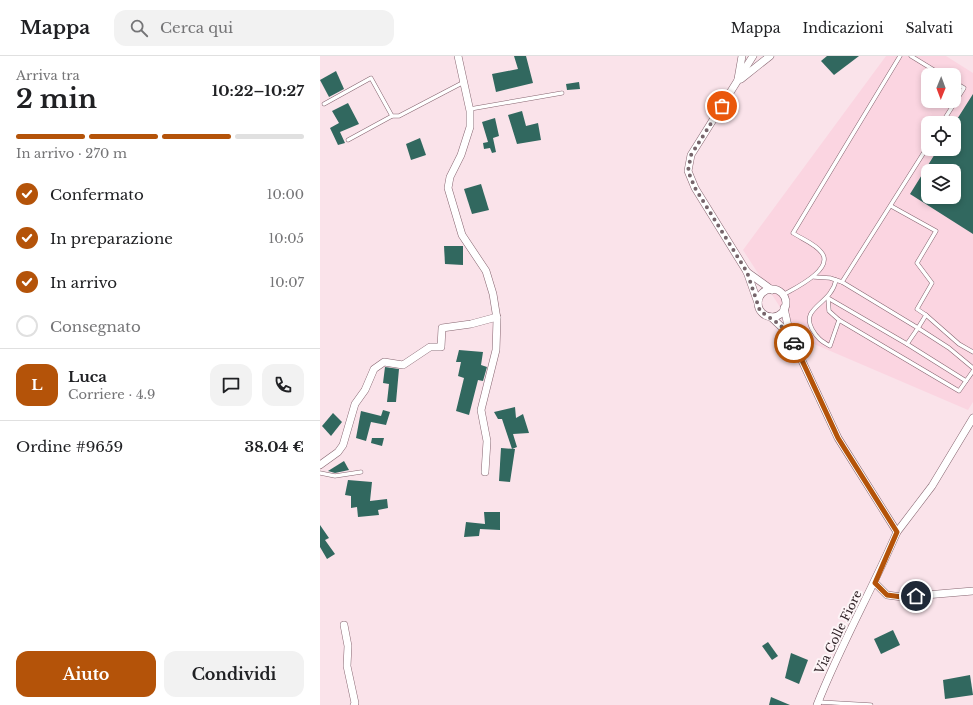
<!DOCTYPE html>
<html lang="it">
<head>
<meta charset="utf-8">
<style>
	:root { --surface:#fff; --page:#f2f2f2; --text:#202124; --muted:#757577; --line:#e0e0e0; --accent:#b45309 }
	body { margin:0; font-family:"Libre Baskerville",serif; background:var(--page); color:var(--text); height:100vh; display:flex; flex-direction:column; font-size:15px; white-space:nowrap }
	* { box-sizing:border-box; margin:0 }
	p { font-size:13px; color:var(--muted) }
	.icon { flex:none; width:22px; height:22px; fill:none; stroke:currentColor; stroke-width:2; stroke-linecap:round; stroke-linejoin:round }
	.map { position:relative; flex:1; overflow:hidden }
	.details { display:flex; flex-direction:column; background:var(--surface); width:320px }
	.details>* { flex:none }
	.needle { width:26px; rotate:181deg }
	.tools { position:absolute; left:601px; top:12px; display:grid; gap:8px }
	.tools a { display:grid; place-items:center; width:40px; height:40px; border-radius:8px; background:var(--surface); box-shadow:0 2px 6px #0003; font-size:20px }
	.pin { position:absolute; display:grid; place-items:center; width:34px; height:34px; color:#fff; margin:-17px; border:2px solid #fff; border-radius:50%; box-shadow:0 1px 4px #0007 }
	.courier { position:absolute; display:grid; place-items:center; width:40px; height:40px; margin:-20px; border:3px solid #b45309; border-radius:50%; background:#fff; color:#222; box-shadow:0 1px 5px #0007 }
	.headline em { font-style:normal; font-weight:700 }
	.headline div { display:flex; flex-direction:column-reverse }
	.headline { display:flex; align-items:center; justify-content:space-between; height:68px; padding:0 16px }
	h1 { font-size:26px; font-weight:700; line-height:30px }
	.bar { display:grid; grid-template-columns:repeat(4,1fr); gap:6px 4px; align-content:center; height:48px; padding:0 16px }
	.bar i { height:5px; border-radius:3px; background:var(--line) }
	.bar .selected { background:var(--accent) }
	.bar p { grid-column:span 4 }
	.line { display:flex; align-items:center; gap:10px; padding:0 16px; border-top:1px solid var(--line) }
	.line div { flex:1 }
	.round { display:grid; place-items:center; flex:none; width:42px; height:42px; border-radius:12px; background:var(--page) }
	ol { padding:0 16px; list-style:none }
	li { display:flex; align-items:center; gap:12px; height:44px }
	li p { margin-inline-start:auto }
	li .icon { padding:4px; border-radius:50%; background:var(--accent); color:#fff; stroke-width:4 }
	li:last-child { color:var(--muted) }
	li i { width:22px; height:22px; border:2px solid var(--line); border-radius:50% }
	.primary-button { display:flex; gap:8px; margin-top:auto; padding:8px 16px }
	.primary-button a { flex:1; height:46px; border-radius:12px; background:var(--accent); color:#fff; font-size:16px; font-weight:700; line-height:46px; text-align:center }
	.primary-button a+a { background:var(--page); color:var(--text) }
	header { display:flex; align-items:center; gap:24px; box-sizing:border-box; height:56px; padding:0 20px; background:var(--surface); border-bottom:1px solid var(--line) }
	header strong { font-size:19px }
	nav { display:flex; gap:22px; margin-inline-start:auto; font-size:14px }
	.search { width:280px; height:36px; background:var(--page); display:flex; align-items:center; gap:10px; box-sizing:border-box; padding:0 14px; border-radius:12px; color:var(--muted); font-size:15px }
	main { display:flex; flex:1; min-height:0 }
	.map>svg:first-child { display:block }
	.built { fill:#fbd5e1; fill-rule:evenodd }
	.building { fill:#31685f; fill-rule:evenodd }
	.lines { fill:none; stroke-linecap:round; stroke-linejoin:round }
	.service-casing { stroke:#866570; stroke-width:4.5 }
	.minor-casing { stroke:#866570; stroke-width:8 }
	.service { stroke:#fff; stroke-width:3.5 }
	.minor { stroke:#fff; stroke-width:7 }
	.done { stroke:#75646a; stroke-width:4; stroke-dasharray:0 7.2 }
	.route { stroke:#b45309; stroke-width:5 }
	.labels { text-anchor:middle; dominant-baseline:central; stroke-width:4; stroke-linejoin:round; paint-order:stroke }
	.street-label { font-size:12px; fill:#2e2025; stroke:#fdf5f7 }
</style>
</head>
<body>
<header>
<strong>Mappa</strong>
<div class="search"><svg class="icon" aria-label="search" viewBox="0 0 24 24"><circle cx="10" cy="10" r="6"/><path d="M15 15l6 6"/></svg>Cerca qui</div>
<nav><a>Mappa</a><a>Indicazioni</a><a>Salvati</a></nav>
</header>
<main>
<section class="details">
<div class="headline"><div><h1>2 min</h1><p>Arriva tra</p></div><em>10:22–10:27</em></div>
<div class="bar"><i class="selected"></i><i class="selected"></i><i class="selected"></i><i></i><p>In arrivo · 270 m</p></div>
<ol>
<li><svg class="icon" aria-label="check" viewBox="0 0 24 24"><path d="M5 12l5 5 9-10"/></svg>Confermato<p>10:00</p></li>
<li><svg class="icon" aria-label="check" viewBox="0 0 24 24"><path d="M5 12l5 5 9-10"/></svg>In preparazione<p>10:05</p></li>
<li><svg class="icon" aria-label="check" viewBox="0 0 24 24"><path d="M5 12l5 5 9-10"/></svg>In arrivo<p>10:07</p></li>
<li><i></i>Consegnato</li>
</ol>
<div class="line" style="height:72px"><b class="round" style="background:var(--accent);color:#fff">L</b><div><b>Luca</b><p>Corriere · 4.9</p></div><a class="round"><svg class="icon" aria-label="chat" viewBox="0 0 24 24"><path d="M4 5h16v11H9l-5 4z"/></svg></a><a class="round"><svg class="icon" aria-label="phone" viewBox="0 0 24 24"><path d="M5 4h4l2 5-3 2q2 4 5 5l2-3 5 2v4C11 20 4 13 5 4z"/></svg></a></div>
<div class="line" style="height:52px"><div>Ordine #9659</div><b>38.04 €</b></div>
<div class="primary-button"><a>Aiuto</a><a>Condividi</a></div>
</section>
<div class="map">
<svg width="653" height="649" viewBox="0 0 653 649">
	<rect width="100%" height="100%" fill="#fae3ea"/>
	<!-- built -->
	<path class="built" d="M566 0H626L653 17V346L648 354 480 282 423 194ZM608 19H634V45H608ZM608 67H634V93H608ZM608 115H634V141H608Z"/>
	<!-- building -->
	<g class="building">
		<path d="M194 0H206L213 27 176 36 172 18 198 13Z"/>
		<path d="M507 0H539L514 19 501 5Z"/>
		<path d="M16 15 24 33 9 41 0 24Z"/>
		<path d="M259 26 260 33 247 34 246 28Z"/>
		<path d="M653 38V178L590 138 618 93H634V68ZM608 115H634V141H608Z"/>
		<path d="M28 47 39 68 20 76 25 87 18 89 10 72 19 67 12 55Z"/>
		<path d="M202 55 206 70 218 67 221 84 197 88 188 59Z"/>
		<path d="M175 62 179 80 173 82 176 96 172 97 170 92 164 93 163 87 168 86 162 66Z"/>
		<path d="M100 82 106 99 91 104 86 88Z"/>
		<path d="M161 128 169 154 152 158 144 133Z"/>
		<path d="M124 190H143V209L125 208Z"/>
		<path d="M139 294 163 296 161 309 167 311 163 325 158 324 149 359 136 355 144 322 138 320 141 306H136Z"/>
		<path d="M65 311 79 313 76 346H67L69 328 63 327Z"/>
		<path d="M195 351 196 362 203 358 209 377 193 378 197 391 192 393 182 363H178L174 356Z"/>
		<path d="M63 354 70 356 66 369 51 366 46 385 36 382 41 355 61 360Z"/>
		<path d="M13 357 22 366 11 380 2 370Z"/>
		<path d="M52 382H64L62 390 51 387Z"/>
		<path d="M181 392 195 393 190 426 179 425Z"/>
		<path d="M24 405 29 414 15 417 8 415Z"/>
		<path d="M28 424 52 426 50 445 67 443 68 452 58 454 59 459 38 461 37 451 31 452V440L25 439Z"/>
		<path d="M164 456H180V474L160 473 159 480 144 481 146 466 165 468Z"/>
		<path d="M0 469 9 482 5 484 15 498 7 503 0 491Z"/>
		<path d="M573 574 580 589 561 598 554 583Z"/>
		<path d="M448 586 458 600 452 604 442 590Z"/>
		<path d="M471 597 488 604 479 628 465 622Z"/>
		<path d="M650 619 653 639 625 643 623 624Z"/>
		<path d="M451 641 470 649H449Z"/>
	</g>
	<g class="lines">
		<!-- service casing -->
		<g class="service-casing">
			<g id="service">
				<path d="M591 0 622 19"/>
				<path d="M4 48 51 22 72 60H79L144 26"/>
				<path d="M150 53 242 37"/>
				<path d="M622 67 644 32 634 26"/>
				<path d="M28 84 72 60"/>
				<path d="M494 221 510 222 522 226 598 272 606 259 597 253 612 227 597 207 616 175 571 150"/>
				<path d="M516 224C511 249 480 251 492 273 497 282 501 285 510 290L519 264"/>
				<path d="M522 226 608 90"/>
				<path d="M463 239C473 233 514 214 502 197 496 188 482 183 473 177L580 0"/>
				<path d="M508 242 509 255 519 264 639 335 646 325"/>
				<path d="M508 242 587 288"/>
				<path d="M606 259 639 288 653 296"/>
				<path d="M653 312 629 292 598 272 587 288 646 325 653 315"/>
				<path d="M0 417 15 420 41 416"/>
				<path d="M499 646 551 649"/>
			</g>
		</g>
		<!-- minor casing -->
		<g class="minor-casing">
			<g id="minor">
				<path d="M138 0 150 55V71L141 99 130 121 128 132 142 179 166 215 173 238 177 263 176 294 161 354 167 385 165 416"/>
				<path d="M433 0 371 99 368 115 375 132 427 216 438 247"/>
				<path d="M418 23 422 0"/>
				<path d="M421 23 450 0"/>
				<path d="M427 216 452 234"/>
				<circle cx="452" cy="247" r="14"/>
				<path d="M464 252 470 279 518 382 577 476C552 534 520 590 497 649"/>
				<path d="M451 261 470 279"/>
				<path d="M0 409 18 396 23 389 35 348 45 334 54 313 64 306 83 309 110 291H121L122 272 151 268 177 261"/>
				<path d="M577 476 612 430 653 362"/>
				<path d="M555 527 567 539 582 541 653 535"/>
				<path d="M24 569 28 590 27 610 35 647 34 649"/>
			</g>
		</g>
		<!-- service -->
		<use href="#service" class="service"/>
		<!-- minor -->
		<use href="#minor" class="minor"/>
	</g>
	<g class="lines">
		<!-- done -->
		<path class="done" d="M402 50 371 99 368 115 375 132 427 216 440 255 459 268 470 279 474 287"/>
		<!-- route -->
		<path class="route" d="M474 287 518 382 577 476 555 527 567 539 582 541 596 540"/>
	</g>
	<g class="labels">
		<!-- street labels -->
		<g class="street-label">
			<text transform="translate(518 576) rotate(-64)">Via Colle Fiore</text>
		</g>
	</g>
</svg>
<div class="tools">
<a><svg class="needle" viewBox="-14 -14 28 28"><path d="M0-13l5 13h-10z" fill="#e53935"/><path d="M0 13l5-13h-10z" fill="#757577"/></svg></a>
<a><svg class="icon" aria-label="locate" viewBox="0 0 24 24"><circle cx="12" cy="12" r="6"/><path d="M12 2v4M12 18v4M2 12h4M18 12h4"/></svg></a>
<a><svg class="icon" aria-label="layers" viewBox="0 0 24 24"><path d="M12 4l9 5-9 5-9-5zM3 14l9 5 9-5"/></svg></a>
</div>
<div class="pin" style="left:402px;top:50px;background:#ea580c"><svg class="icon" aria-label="bag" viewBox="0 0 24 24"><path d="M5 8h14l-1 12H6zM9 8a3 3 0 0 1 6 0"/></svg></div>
<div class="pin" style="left:596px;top:540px;background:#1f2937"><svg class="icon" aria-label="home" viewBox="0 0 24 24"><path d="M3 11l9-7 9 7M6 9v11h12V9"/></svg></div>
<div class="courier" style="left:474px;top:287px"><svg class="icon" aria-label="car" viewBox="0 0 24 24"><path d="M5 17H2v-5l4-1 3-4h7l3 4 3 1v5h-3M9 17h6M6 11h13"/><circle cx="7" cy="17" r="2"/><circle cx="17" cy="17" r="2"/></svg></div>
</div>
</main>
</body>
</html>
